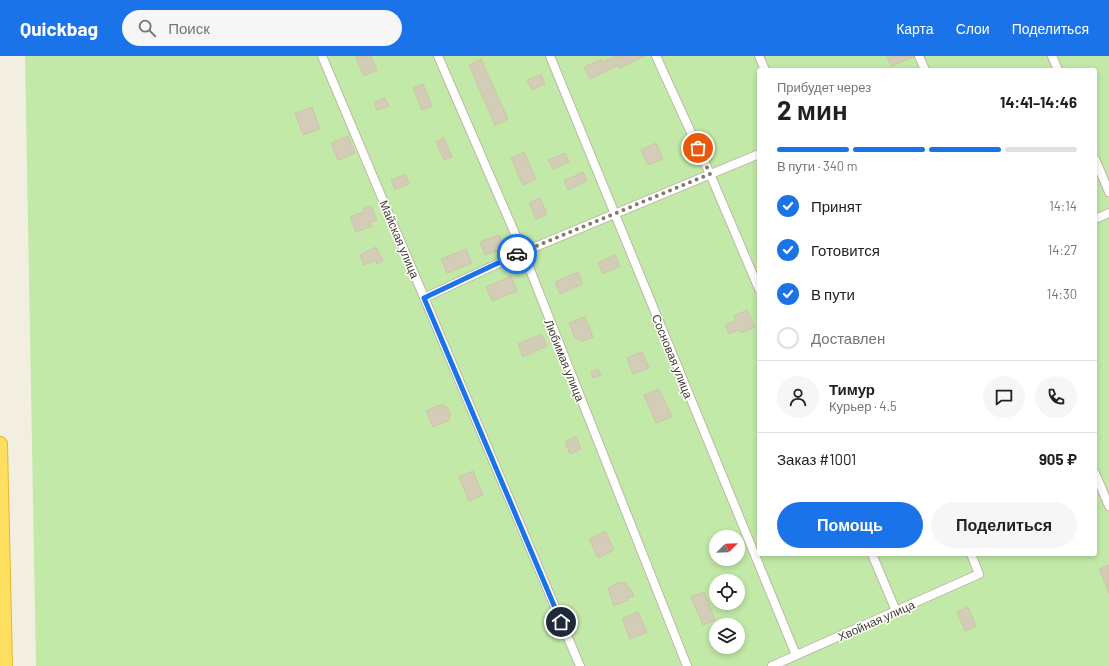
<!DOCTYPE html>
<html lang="ru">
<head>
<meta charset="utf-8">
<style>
	:root { --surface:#fff; --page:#f6f6f6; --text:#202124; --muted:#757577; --line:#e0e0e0; --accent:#1a73e8 }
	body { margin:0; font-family:Barlow,sans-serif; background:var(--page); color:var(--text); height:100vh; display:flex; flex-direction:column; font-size:15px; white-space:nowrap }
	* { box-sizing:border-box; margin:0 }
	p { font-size:13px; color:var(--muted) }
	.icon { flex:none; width:22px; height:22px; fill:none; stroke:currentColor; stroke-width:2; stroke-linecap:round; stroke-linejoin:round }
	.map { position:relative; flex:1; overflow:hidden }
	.drawer { position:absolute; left:757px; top:12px; width:340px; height:488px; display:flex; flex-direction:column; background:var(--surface); border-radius:4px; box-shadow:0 2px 6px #0003 }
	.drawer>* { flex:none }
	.needle { width:26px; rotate:67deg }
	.controls { position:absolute; left:709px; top:474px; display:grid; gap:8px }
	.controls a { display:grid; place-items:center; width:36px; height:36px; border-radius:50%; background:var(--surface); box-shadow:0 2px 6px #0003; font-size:20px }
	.pin { position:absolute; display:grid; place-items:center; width:34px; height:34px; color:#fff; margin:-17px; border:2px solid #fff; border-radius:50%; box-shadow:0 1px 4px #0007 }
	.courier { position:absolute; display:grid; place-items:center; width:40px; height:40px; margin:-20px; border:3px solid #1a73e8; border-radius:50%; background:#fff; color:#222; box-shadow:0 1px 5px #0007 }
	.headline em { font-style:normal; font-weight:700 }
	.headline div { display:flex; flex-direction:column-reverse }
	.headline { display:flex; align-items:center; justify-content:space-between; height:68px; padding:0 20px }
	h1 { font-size:26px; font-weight:700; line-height:30px }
	.bar { display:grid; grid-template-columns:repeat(4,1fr); gap:6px 4px; align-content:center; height:48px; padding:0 20px }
	.bar i { height:5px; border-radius:3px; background:var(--line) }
	.bar .on { background:var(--accent) }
	.bar p { grid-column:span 4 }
	.line { display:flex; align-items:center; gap:10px; padding:0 20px; border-top:1px solid var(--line) }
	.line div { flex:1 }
	.round { display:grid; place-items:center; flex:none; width:42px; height:42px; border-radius:21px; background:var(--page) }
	ol { padding:0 20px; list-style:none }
	li { display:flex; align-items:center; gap:12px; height:44px }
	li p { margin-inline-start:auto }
	li .icon { padding:4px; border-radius:50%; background:var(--accent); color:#fff; stroke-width:4 }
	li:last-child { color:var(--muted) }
	li i { width:22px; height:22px; border:2px solid var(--line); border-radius:50% }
	.button { display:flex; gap:8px; margin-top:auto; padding:8px 20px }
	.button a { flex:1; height:46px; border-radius:24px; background:var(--accent); color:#fff; font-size:16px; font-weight:700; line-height:46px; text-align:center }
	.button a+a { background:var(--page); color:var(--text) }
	header { display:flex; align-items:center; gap:24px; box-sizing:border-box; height:56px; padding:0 20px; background:var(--accent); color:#fff }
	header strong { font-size:19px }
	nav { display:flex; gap:22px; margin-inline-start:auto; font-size:14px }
	.search { width:280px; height:36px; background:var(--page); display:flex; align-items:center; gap:10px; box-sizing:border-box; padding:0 14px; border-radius:22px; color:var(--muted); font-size:15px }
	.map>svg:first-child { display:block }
	.green { fill:#c2e9a7; fill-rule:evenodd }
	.building { fill:#d3ccb6; stroke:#cec5a9 }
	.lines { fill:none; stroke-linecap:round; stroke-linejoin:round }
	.minor-casing { stroke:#bdb8a4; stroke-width:10 }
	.motorway-casing { stroke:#e3b829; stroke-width:16 }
	.minor { stroke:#fff; stroke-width:8 }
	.motorway { stroke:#ffdf5f; stroke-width:14 }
	.done { stroke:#807c6f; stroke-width:4; stroke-dasharray:0 7.2 }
	.route { stroke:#1a73e8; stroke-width:5 }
	.labels { text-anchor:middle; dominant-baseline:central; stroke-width:3; stroke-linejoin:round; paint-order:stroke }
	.street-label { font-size:12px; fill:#433e32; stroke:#fff }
</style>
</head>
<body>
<header>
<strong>Quickbag</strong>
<div class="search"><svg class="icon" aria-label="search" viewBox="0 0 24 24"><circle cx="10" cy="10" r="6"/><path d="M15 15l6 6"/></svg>Поиск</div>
<nav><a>Карта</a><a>Слои</a><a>Поделиться</a></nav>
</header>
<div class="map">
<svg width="1109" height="610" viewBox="0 0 1109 610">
	<rect width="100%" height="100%" fill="#f2efe1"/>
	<!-- green -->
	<path class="green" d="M25 0H1109V610H36ZM759 14H1095V498H759ZM716 481H738V503H716ZM716 525H738V547H716ZM716 569H738V591H716Z"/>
	<!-- building -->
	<g class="building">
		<path d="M355 0H371L377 14 364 20Z"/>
		<path d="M615 0H645L620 12 619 9 590 23 584 11 602 3 603 6Z"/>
		<path d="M887 0H914V1L891 10Z"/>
		<path d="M481 3 508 63 495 69 469 9Z"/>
		<path d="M541 18 545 28 532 34 527 24Z"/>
		<path d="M423 28 432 50 422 54 413 32Z"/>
		<path d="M385 42 389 50 377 54 374 46Z"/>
		<path d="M312 51 320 73 303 79 295 57Z"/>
		<path d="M348 80 355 97 338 104 331 87Z"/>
		<path d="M444 82 452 101 444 104 436 86Z"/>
		<path d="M656 87 663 103 648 109 641 94Z"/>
		<path d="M524 96 536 123 523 129 511 102Z"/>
		<path d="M565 97 569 106 553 113 548 104Z"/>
		<path d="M583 116 587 125 568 134 564 125Z"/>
		<path d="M405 118 409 128 395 134 391 124Z"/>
		<path d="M540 142 547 158 536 163 529 147Z"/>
		<path d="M371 150 377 164 370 166 372 170 356 176 350 161 364 156 363 153Z"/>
		<path d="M499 179 504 193 485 199 480 186Z"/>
		<path d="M376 191 383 205 377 208 375 204 364 209 360 199Z"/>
		<path d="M466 193 472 207 447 217 441 203Z"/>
		<path d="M615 199 620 210 603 218 598 207Z"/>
		<path d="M578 216 583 228 560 238 555 226Z"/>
		<path d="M511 220 517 235 492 245 486 231Z"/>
		<path d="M747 254 755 271 741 277 739 274 729 278 725 269 735 264 734 260Z"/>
		<path d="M585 261 593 281 582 285 575 282 569 267Z"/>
		<path d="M542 278 547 290 523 301 518 288Z"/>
		<path d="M642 296 649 312 633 318 627 302Z"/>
		<path d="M598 313 601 319 593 322 591 316Z"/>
		<path d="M659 333 672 361 656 367 644 339Z"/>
		<path d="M443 348 445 352 447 351 451 360 449 361 450 364 433 371 426 355Z"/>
		<path d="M576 380 581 393 570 398 565 386Z"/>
		<path d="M473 415 483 439 469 445 459 421Z"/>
		<path d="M605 475 614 494 598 502 589 483Z"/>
		<path d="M1109 509V537L1099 513Z"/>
		<path d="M619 526 621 528 626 526 629 534 631 533 634 540 627 542 628 544 614 550 608 532Z"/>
		<path d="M704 536 715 564 703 569 691 541Z"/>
		<path d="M968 551 976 570 965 575 957 556Z"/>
		<path d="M638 556 647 576 630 583 622 563Z"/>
	</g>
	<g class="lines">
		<!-- minor casing -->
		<g class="minor-casing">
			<g id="minor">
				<path d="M322 0 580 610"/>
				<path d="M438 0 523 196 687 610"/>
				<path d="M550 0 796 599"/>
				<path d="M656 0 710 118 759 233"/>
				<path d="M759 0 765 14"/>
				<path d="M919 0 925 14"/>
				<path d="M1052 0 1058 14"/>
				<path d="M1095 103 1109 136"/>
				<path d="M1095 163 1109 157"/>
				<path d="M424 242 523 196 759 98"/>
				<path d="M1095 417 1109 450"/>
				<path d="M872 498 896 555"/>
				<path d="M772 610 979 518 971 498"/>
			</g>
		</g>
		<!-- motorway casing -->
		<g class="motorway-casing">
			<path id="motorway" d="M0 388 5 610"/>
		</g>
		<!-- minor -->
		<use href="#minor" class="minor"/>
		<!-- motorway -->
		<use href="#motorway" class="motorway"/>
	</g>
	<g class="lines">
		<!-- done -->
		<path class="done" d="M517 198 710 118 698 92"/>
		<!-- route -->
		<path class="route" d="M517 198 424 242 561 566"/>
	</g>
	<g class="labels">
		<!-- street labels -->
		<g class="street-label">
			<text transform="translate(400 183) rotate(67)">Майская улица</text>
			<text transform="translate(673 300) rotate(68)">Сосновая улица</text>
			<text transform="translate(565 304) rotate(68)">Любимая улица</text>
			<text transform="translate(876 564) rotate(-24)">Хвойная улица</text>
		</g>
	</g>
</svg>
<div class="controls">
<a><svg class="needle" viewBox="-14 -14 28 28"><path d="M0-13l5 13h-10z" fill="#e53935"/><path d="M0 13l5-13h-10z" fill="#757577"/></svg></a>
<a><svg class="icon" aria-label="locate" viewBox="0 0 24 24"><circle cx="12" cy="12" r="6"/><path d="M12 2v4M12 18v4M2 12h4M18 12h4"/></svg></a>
<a><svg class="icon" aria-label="layers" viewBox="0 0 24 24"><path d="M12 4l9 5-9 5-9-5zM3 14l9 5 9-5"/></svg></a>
</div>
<div class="pin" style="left:698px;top:92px;background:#ea580c"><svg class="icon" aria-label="bag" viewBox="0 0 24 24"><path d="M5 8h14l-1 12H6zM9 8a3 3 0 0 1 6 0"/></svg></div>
<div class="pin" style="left:561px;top:566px;background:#1f2937"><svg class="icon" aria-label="home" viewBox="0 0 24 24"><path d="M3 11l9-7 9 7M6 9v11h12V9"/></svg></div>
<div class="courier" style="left:517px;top:198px"><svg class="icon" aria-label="car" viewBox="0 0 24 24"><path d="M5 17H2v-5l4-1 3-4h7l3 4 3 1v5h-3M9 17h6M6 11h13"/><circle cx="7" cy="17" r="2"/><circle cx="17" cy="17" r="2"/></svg></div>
<section class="drawer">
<div class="headline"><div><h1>2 мин</h1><p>Прибудет через</p></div><em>14:41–14:46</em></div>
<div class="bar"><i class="on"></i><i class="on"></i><i class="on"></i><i></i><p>В пути · 340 m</p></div>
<ol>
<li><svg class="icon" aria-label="check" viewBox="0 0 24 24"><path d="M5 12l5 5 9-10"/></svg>Принят<p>14:14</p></li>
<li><svg class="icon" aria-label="check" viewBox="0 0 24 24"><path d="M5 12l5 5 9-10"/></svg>Готовится<p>14:27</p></li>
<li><svg class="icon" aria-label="check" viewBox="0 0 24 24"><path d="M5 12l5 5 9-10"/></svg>В пути<p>14:30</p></li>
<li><i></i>Доставлен</li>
</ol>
<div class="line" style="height:72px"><a class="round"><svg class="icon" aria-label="person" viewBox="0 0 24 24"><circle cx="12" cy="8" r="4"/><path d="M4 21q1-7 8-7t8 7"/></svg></a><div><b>Тимур</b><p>Курьер · 4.5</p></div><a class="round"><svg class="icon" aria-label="chat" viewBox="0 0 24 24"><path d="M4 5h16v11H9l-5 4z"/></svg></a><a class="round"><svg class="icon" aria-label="phone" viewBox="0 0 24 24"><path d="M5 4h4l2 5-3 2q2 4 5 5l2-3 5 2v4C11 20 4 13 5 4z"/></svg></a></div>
<div class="line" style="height:52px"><div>Заказ #1001</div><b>905 ₽</b></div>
<div class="button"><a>Помощь</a><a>Поделиться</a></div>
</section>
</div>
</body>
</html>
